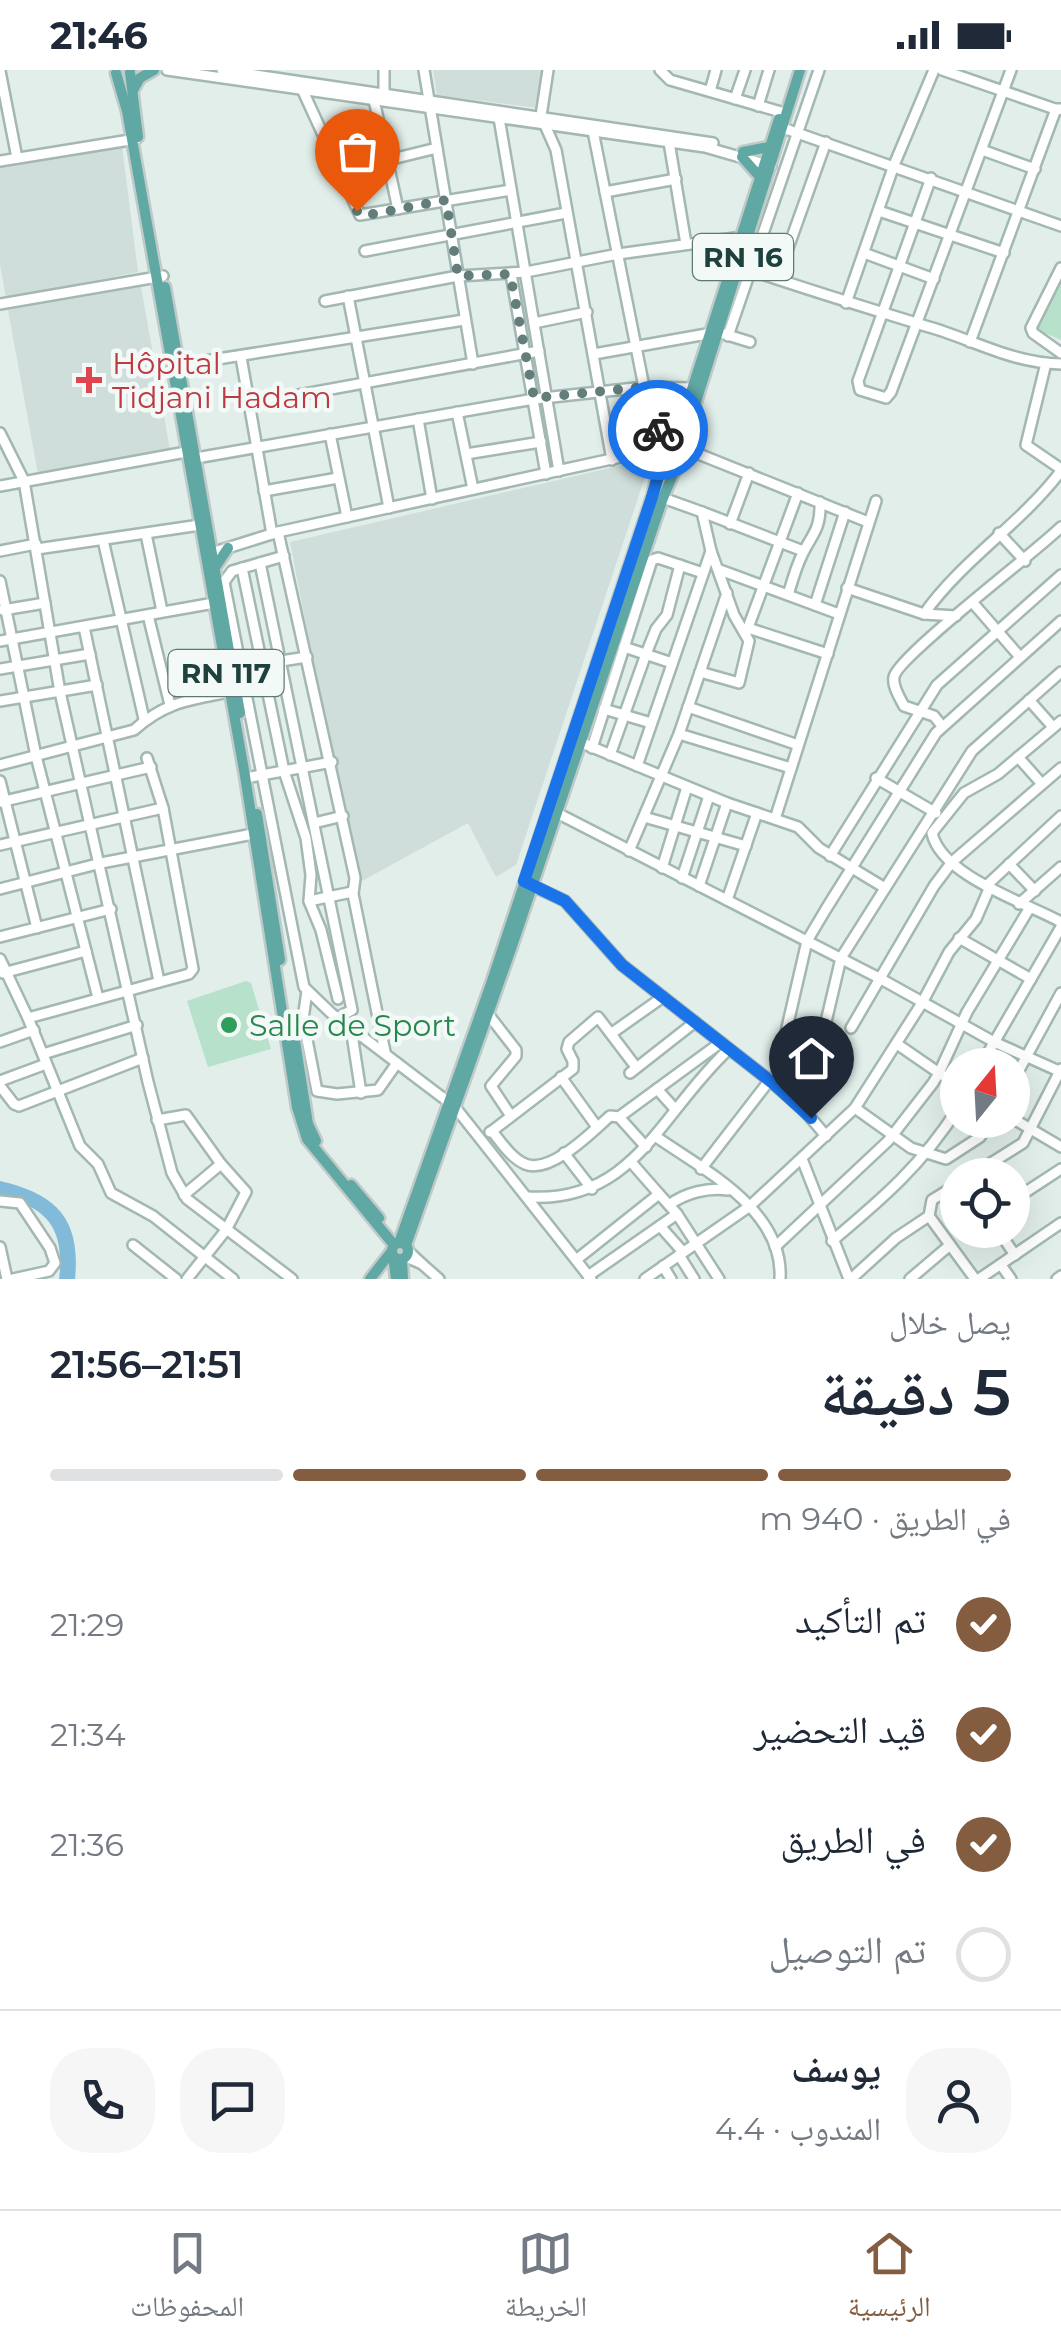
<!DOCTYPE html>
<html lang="ar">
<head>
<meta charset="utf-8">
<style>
	:root { --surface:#fff; --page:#f6f6f7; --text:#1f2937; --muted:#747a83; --line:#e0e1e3; --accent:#845d41 }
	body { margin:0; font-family:Montserrat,"Noto Naskh Arabic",sans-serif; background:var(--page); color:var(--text); direction:rtl; height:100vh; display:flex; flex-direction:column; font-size:38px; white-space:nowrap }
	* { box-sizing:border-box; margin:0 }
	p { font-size:32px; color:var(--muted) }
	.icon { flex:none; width:55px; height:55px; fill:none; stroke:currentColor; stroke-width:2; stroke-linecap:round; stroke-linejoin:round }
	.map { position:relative; height:1209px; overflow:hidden; direction:ltr }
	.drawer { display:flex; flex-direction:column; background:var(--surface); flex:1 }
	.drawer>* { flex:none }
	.needle { width:65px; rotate:18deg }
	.controls { position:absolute; left:940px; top:978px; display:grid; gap:20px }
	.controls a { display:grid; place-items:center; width:90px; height:90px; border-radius:50%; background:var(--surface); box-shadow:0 10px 40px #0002; font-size:50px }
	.pin { position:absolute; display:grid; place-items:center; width:85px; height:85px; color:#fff; margin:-102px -42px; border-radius:50% 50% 50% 0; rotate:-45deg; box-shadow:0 0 10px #0007 }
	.pin .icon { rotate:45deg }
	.courier { position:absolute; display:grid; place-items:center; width:100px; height:100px; margin:-50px; border:8px solid #1a73e8; border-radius:50%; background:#fff; color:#222; box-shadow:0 2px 12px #0007 }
	.overview em { font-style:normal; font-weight:600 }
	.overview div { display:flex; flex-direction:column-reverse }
	.overview { display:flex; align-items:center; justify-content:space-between; height:170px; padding:0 50px }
	h1 { font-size:65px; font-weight:600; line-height:75px }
	.bar { display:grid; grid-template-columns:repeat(4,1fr); gap:15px 10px; align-content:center; height:120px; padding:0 50px }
	.bar i { height:12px; border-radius:8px; background:var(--line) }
	.bar .selected { background:var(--accent) }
	.bar p { grid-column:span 4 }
	.line { display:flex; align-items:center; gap:25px; padding:0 50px; border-top:2px solid var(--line) }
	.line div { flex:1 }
	.round { display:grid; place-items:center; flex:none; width:105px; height:105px; border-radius:40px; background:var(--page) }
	ol { padding:0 50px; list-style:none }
	li { display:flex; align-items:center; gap:30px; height:110px }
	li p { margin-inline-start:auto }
	li .icon { padding:10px; border-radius:50%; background:var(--accent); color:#fff; stroke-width:4 }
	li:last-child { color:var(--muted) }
	li i { width:55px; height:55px; border:5px solid var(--line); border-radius:50% }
	.status { display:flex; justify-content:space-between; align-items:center; height:70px; padding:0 50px; background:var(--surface); direction:ltr }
	.status svg { height:28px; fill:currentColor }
	.tab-bar { display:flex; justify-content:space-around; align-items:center; height:140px; border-top:2px solid var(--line); background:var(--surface); font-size:28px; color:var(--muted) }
	.tab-bar a { display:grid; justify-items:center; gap:5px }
	.tab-bar .selected { color:var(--accent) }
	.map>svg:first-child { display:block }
	.built { fill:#cfdeda }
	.green { fill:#b7e1cb }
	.water { fill:#82bad9 }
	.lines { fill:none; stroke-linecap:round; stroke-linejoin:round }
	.minor-casing { stroke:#a3b7b3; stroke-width:14 }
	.major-casing { stroke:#c0cac9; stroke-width:15 }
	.minor { stroke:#fff; stroke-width:9 }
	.major { stroke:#60a8a4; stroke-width:10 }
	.done { stroke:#637e7a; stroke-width:10; stroke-dasharray:0 18 }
	.route { stroke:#1a73e8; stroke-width:12 }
	.health-dot { fill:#e0444e; stroke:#f2f9f7; stroke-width:4 }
	.leisure-dot { fill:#2e9e5b; stroke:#f2f9f7; stroke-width:4 }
	.labels { text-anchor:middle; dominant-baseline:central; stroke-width:9; stroke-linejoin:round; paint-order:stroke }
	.shield { fill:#f2f9f7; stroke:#5e7876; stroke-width:2.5 }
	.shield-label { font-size:28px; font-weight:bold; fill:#1f413e }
	.health-label { font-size:30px; fill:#be3a42; stroke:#f2f9f7; text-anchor:start }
	.leisure-label { font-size:30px; fill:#27864d; stroke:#f2f9f7; text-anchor:start }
</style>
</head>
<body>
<div class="status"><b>21:46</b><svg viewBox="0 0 49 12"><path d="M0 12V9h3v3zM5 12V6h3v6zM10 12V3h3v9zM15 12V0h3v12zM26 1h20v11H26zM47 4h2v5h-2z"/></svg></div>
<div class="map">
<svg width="1061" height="1209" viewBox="0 0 1061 1209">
	<rect width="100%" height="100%" fill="#e1eeea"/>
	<!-- built -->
	<g class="built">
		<path d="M433 0H544L537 38 437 25Z"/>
		<path d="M122 76 138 202 6 228 0 194V97Z"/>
		<path d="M141 217 170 380 38 404 8 240Z"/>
		<path d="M640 391 647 401 516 795 496 807 468 753 360 812 332 692 290 472Z"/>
	</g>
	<!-- green -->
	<g class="green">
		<path d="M1061 209V270L1034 258Z"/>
		<path d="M246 911 251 913 271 979 208 997 187 931Z"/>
	</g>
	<!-- water -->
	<path class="water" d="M0 1111C56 1124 81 1148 75 1209H59C65 1162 49 1135 0 1128Z"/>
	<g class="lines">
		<!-- minor casing -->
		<g class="minor-casing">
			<g id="minor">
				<path d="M167 0 705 77 771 96"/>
				<path d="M222 0 713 73"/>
				<path d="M424 0 473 294"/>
				<path d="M548 0 541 46 556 80 612 390"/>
				<path d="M660 0 670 10 781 42"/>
				<path d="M942 0 1058 40"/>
				<path d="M0 1 17 88"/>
				<path d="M302 19 360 145 511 120"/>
				<path d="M710 21 716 0"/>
				<path d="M384 24V0"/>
				<path d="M735 29 745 0"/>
				<path d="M374 30 398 139"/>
				<path d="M758 36 769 0"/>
				<path d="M499 48 559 401"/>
				<path d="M783 58 1061 156"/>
				<path d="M593 61 644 317 664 369"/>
				<path d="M669 72 686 174"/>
				<path d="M982 80 1035 99"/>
				<path d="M0 91 136 69"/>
				<path d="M339 102 437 78"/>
				<path d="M931 108 858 311 860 320 886 328 891 322 1011 0"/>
				<path d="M605 122 676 109"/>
				<path d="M879 141 1004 183"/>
				<path d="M753 175 779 184 787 181 826 72"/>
				<path d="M365 181 566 143"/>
				<path d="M864 183 934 209"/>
				<path d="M1061 198 1031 258 1033 263 1061 283"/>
				<path d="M750 200C814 222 878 241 942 261 983 275 1017 293 1061 294"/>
				<path d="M511 204 546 404"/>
				<path d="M348 226 389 438"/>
				<path d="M325 231 458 206 526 202 618 184 742 167"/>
				<path d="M846 233 894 95 934 0"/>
				<path d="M0 234 163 206"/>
				<path d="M534 253 587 242"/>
				<path d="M728 266 819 0"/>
				<path d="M970 272 1056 39H1061"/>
				<path d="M594 284 718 262 750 272"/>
				<path d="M241 287 272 464"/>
				<path d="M1046 293 1026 375 1061 399"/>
				<path d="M180 295 464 250"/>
				<path d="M249 334 539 281"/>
				<path d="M457 342 473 419"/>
				<path d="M418 349 432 429"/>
				<path d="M0 363 24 411 60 622 148 1012 172 1103 187 1129 292 1209"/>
				<path d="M330 364 347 447"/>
				<path d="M466 384 541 372"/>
				<path d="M701 385 868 452"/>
				<path d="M196 388 534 329 644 317 692 318"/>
				<path d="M0 416 186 382"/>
				<path d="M264 421 338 408"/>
				<path d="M663 428 702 442 711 481 734 545 749 571 739 613 700 602"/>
				<path d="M702 442 803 481"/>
				<path d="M730 454 749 403"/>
				<path d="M278 462 355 808 353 824 385 982"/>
				<path d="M999 463 1025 491"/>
				<path d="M146 464 162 541"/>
				<path d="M103 470 144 649"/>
				<path d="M37 479 200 455"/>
				<path d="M0 481 36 474"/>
				<path d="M208 484 278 462 662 378"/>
				<path d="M260 493 352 940 337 948"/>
				<path d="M242 498 284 701 306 768 311 805 309 831 321 860 338 929"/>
				<path d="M720 500 839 544"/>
				<path d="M0 511 36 686 98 928"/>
				<path d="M217 512H224L304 917 331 943 455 1037 591 1209"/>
				<path d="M224 512 232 501 284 486"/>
				<path d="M847 518 924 544C963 489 1021 454 1061 401"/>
				<path d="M788 525C792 512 796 497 802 485 812 464 821 460 820 432"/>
				<path d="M973 533 1020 587"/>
				<path d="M815 535 845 442"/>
				<path d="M3 540 45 533"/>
				<path d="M924 544 956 546"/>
				<path d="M148 545 170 635"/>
				<path d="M84 557 159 911"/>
				<path d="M748 558 828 584"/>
				<path d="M746 563 798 423"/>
				<path d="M0 571 214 533"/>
				<path d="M624 577 672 593"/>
				<path d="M281 591 307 587"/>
				<path d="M0 599 90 584"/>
				<path d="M1029 630 1053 657"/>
				<path d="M0 631 97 615"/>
				<path d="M688 637 798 675"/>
				<path d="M604 639 651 653"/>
				<path d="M1061 651 998 704 964 723 932 763C941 806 1027 833 1061 852"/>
				<path d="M942 656 934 646 904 636C900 628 892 616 894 607 897 587 1036 482 1061 457"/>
				<path d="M679 664 791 698"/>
				<path d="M575 670 727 733 798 757 819 778 885 818"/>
				<path d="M592 678 652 490 658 488 703 503"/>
				<path d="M610 685 646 584 656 559 667 545 680 495"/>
				<path d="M1018 687 1042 714"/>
				<path d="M0 695 134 660C165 632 189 630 229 622"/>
				<path d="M637 696 711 481"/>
				<path d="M251 707 332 692"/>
				<path d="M876 708 936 743"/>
				<path d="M0 711 37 858"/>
				<path d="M0 732 151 697"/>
				<path d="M557 743 881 909 994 972 1061 1002"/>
				<path d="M644 747 746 776"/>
				<path d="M775 749 876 431"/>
				<path d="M314 753 343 746"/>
				<path d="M0 775 163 738"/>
				<path d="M629 781 679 664 727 523"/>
				<path d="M830 786 937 615 1061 505"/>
				<path d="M1009 794 1035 821"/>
				<path d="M662 798 687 717"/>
				<path d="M682 808 709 726"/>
				<path d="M529 814 565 831 622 895 774 1014 805 1041 826 1066"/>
				<path d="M699 816 727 733"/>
				<path d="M986 816 1061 746"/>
				<path d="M0 819 101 793 253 764"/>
				<path d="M727 830 757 743"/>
				<path d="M309 831 352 822"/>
				<path d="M1019 834 1061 797"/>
				<path d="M0 867 111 839"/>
				<path d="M959 868 1031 909"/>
				<path d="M0 889 28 948 80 1076 98 1094 111 1123 153 1146 233 1209"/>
				<path d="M3 903 86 881"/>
				<path d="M307 921 303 949 317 1021 337 1024 378 1020 397 993"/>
				<path d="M488 944 516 980V986L491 1016 511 1046"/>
				<path d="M28 948 189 904 193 899 163 738 147 688"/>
				<path d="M351 958 361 1023"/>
				<path d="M851 958 934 816 952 792 1061 698"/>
				<path d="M612 963 663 927"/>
				<path d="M0 972 34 960"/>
				<path d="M43 984 137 955"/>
				<path d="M981 995 1061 857"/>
				<path d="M630 1003 695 952"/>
				<path d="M561 1007 597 1057"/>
				<path d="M0 1011 46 994"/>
				<path d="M1012 1013 1061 923"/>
				<path d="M774 1014 807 871 826 839 936 663 1061 551"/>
				<path d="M958 1015 939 1003 967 942 1029 839"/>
				<path d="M0 1016 14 1034 19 1036 143 988"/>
				<path d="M657 1019 675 1039"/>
				<path d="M855 1038 911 1078 946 1089 980 1067 992 1050"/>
				<path d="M805 1041 841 888 972 681 1061 602"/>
				<path d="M1012 1048 1061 1077"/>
				<path d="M157 1050 186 1045 221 1094 246 1122 226 1160 187 1209"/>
				<path d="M492 1061 573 999V991L567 979 569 972 598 947 636 997"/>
				<path d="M490 1062 492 1061C501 1072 511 1088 525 1094 550 1105 592 1062 610 1046L619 1047"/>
				<path d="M655 1066C705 1101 784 1140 780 1209"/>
				<path d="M646 1077 619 1047 720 973"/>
				<path d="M564 1083 592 1119"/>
				<path d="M802 1089 849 1209"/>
				<path d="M631 1092 659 1124"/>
				<path d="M701 1099 769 1011"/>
				<path d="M972 1105 1023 1073 1061 999"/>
				<path d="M184 1125 221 1094"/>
				<path d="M527 1127C634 1134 661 1042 728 980"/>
				<path d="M0 1131 20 1133 50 1178 55 1193 49 1201 13 1209"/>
				<path d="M1012 1131 1061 1099"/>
				<path d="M677 1144 719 1209"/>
				<path d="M929 1146 975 1209"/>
				<path d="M660 1156 683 1182 679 1185 694 1209"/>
				<path d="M998 1160 1015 1185"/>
				<path d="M832 1171C882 1129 923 1094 958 1038"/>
				<path d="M133 1175 176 1209"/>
				<path d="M0 1177 7 1209"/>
				<path d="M775 1177 888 1071 933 1013 939 1003 897 974"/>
				<path d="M406 1187 422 1194 408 1181"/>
				<path d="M576 1190 659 1124 669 1135"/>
				<path d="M422 1194 439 1209"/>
				<path d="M1001 1195 1011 1209"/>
				<path d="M663 1196 671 1209"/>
				<path d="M588 1206 677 1144 669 1135C685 1123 708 1117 728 1120"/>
				<path d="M645 1209 750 1136 855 1038 922 933 949 882 976 849 989 819"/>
				<path d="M851 1209 896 1168 929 1146 932 1130 958 1114"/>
				<path d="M910 1209 950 1175"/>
				<path d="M979 1209 1061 1153"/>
				<path d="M1057 1209 1061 1206"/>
			</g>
		</g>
		<!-- major casing -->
		<g class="major-casing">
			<g id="major">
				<path d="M130 2 138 67"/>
				<path d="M116 3 127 41 245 706 297 1037 307 1069 394 1175"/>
				<path d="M133 20 140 8 154 0"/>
				<path d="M743 82 769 77"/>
				<path d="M742 87 760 107"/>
				<path d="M165 217 240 643"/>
				<circle cx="676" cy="377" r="13"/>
				<path d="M667 366 687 335 779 49"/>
				<path d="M689 374 695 335 800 0"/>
				<path d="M216 496 228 478"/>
				<path d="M257 744 280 890"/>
				<path d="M295 971 308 1054 316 1071"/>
				<path d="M351 1115 379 1148"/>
				<circle cx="400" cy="1181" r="8"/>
				<path d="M399 1173 491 914 652 427 663 383"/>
				<path d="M406 1175 512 876 663 428 673 404 685 386"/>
				<path d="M393 1186 396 1209"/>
				<path d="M402 1189 403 1209"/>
				<path d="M370 1209 391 1182"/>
			</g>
		</g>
		<!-- minor -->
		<use href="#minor" class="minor"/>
		<!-- major -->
		<use href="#major" class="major"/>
	</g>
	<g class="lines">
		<!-- done -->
		<path class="done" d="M357 141 363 146 446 130 458 206 510 204 534 328 644 317 658 360"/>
		<!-- route -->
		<path class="route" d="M658 360C669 379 658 405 652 427L524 811 565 831 622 895 774 1014 811 1048"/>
	</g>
	<!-- markers -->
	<path class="health-dot" d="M84 295h10v10h10v10h-10v10h-10v-10h-10v-10h10z"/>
	<circle class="leisure-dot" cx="229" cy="955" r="10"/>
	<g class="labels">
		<!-- shield labels -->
		<g class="shield">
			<rect x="693" y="164" width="100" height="46" rx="8"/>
			<rect x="168.5" y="580" width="115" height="46" rx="8"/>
		</g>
		<g class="shield-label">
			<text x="743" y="187">RN 16</text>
			<text x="226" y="603">RN 117</text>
		</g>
		<!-- health labels -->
		<g class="health-label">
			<text x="112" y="293">Hôpital<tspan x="112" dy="34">Tidjani Hadam</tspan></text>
		</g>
		<!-- leisure labels -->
		<g class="leisure-label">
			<text x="249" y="955">Salle de Sport</text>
		</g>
	</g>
</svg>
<div class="controls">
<a><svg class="needle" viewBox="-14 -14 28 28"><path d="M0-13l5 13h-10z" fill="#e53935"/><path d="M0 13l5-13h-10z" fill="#747a83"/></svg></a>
<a><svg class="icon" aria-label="locate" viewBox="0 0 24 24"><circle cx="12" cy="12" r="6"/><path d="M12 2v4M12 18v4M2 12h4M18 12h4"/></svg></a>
</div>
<div class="pin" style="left:357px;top:141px;background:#ea580c"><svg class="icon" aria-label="bag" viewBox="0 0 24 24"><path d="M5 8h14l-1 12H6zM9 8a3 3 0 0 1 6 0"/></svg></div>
<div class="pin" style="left:811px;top:1048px;background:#1f2937"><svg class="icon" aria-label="home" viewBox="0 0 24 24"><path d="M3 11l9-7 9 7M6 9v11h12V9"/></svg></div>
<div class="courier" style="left:658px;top:360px"><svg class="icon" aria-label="bike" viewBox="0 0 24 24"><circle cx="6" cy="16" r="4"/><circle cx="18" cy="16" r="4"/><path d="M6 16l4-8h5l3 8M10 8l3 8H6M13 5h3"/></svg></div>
</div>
<section class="drawer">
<div class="overview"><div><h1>5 دقيقة</h1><p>يصل خلال</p></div><em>21:51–21:56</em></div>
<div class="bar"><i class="selected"></i><i class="selected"></i><i class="selected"></i><i></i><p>في الطريق · 940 m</p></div>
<ol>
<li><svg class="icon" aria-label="check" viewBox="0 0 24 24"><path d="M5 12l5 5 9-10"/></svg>تم التأكيد<p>21:29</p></li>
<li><svg class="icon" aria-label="check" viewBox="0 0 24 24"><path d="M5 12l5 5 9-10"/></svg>قيد التحضير<p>21:34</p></li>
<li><svg class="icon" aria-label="check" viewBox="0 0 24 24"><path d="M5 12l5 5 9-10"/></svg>في الطريق<p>21:36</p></li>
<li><i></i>تم التوصيل</li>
</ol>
<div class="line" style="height:180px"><a class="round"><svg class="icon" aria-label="person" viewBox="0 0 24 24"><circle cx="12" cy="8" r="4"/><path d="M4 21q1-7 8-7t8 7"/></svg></a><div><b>يوسف</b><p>المندوب · 4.4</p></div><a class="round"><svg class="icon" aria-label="chat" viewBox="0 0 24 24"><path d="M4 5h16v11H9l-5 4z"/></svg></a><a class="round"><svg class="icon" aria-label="phone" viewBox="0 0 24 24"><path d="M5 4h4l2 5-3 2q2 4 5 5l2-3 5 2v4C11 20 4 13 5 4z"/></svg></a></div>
</section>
<nav class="tab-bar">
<a class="selected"><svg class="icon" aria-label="home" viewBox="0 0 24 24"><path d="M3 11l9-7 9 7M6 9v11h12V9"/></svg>الرئيسية</a>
<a><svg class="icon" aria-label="map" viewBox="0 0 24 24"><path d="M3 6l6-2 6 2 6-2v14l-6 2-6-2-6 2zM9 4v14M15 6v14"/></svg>الخريطة</a>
<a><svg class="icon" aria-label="saved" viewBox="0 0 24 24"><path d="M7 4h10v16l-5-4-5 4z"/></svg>المحفوظات</a>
</nav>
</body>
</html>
